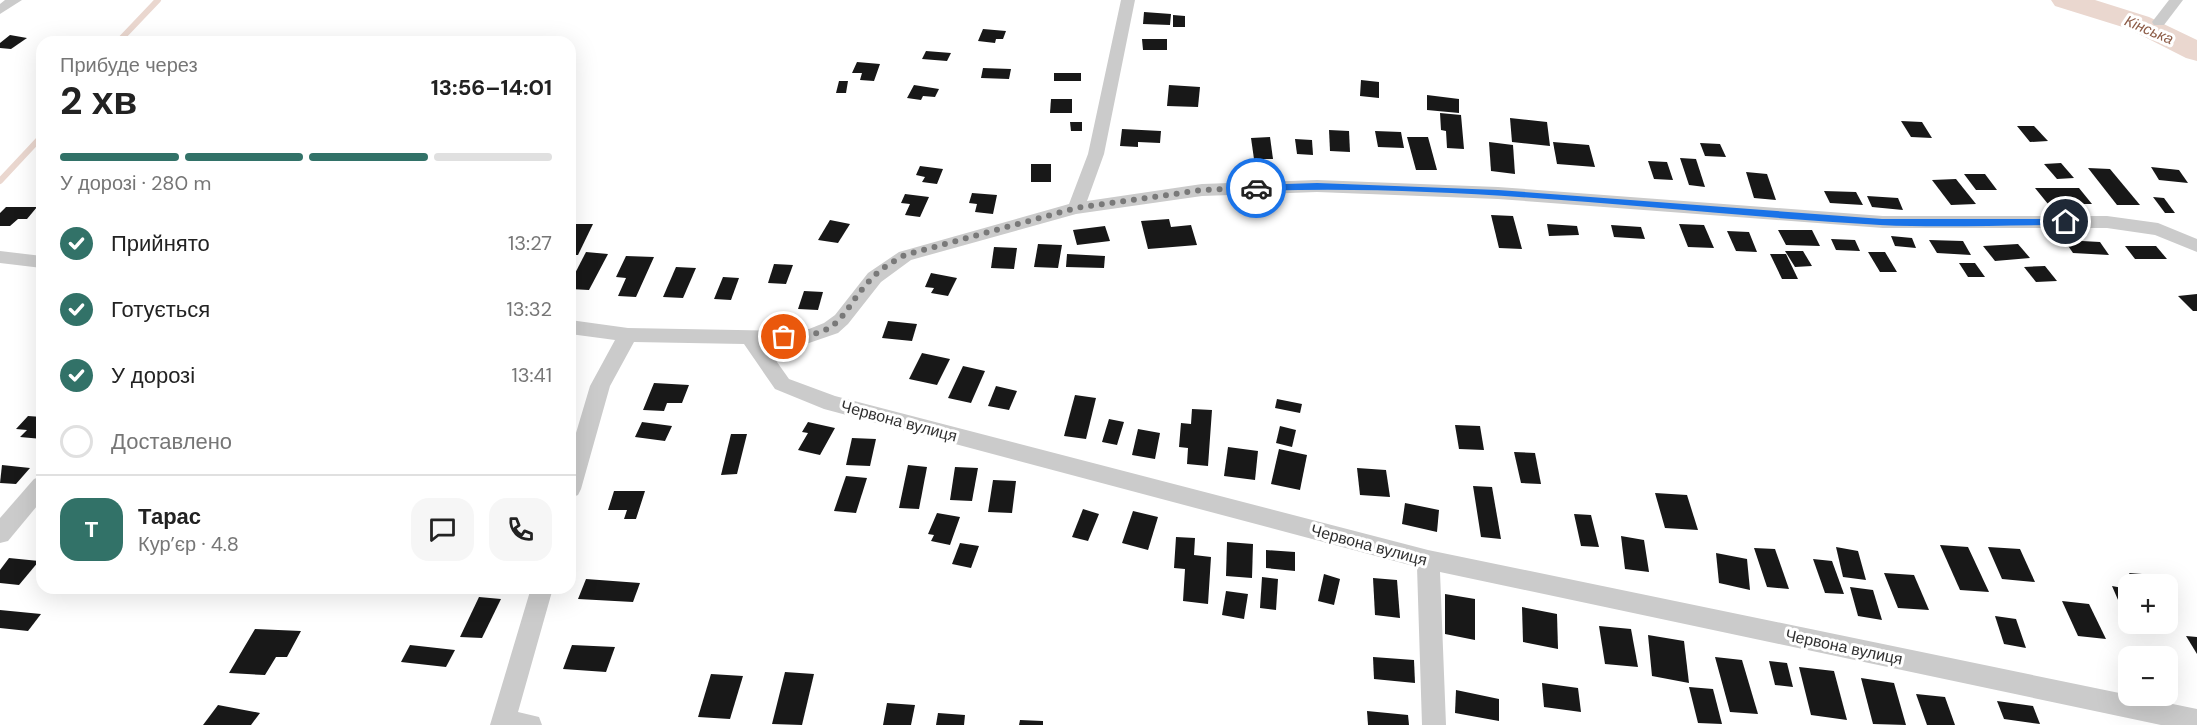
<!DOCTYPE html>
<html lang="uk">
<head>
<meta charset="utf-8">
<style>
	:root { --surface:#fff; --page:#f6f6f6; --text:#222; --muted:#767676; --line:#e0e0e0; --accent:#327268 }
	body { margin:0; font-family:"DM Sans",sans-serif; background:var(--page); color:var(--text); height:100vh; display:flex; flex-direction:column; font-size:22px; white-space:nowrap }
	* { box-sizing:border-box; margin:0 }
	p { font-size:20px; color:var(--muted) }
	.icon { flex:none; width:33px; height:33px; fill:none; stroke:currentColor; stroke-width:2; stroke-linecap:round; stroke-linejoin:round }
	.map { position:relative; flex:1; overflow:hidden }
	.side { position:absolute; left:36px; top:36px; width:540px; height:558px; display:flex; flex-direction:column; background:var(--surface); border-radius:18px; box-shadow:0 6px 24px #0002 }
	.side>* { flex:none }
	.buttons { position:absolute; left:2118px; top:574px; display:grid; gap:12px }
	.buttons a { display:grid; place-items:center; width:60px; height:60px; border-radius:12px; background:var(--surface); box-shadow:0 6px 24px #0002; font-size:30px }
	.pin { position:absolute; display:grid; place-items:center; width:51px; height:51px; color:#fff; margin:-26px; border:3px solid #fff; border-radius:50%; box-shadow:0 2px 6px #0007 }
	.courier { position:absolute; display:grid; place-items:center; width:60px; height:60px; margin:-30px; border:4px solid #1a73e8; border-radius:50%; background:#fff; color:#222; box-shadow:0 2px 8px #0007 }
	.overview em { font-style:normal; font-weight:700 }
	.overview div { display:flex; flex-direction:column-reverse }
	.overview { display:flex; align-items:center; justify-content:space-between; height:102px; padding:0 24px }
	h1 { font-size:39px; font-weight:700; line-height:45px }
	.bar { display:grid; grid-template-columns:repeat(4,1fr); gap:9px 6px; align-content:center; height:72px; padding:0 24px }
	.bar i { height:8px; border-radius:4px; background:var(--line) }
	.bar .active { background:var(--accent) }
	.bar p { grid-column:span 4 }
	.line { display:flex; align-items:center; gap:15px; padding:0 24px; border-top:2px solid var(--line) }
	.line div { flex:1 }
	.round { display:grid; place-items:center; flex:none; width:63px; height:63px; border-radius:18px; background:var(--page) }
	ol { padding:0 24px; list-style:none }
	li { display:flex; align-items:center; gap:18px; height:66px }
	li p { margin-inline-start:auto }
	li .icon { padding:6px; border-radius:50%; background:var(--accent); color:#fff; stroke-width:4 }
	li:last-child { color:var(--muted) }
	li i { width:33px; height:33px; border:3px solid var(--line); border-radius:50% }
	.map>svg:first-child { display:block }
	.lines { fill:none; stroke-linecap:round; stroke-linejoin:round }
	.stream { stroke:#ead7cf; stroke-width:6 }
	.river { fill:#ead7cf; fill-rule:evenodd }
	.building { fill:#181818 }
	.minor { fill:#cbcbcb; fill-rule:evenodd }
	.route { fill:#1a73e8 }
	.done { stroke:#797979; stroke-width:6; stroke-dasharray:0 10.8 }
	.labels { text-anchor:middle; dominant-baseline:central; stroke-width:6; stroke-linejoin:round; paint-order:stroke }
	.far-water-label { font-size:15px; font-style:italic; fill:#8c5b46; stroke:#fff }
	.street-label { font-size:16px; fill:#313131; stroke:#fff }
</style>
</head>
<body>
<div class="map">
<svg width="2197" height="725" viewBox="0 0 2197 725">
	<rect width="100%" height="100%" fill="#fff"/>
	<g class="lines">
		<!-- stream -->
		<g class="stream">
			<path d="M118 42 158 0"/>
			<path d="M0 181 42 136"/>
		</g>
		<!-- river -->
		<path class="river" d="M2051 0H2095L2149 17 2197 40V61L2186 58 2129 29 2055 6Z"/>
	</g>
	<!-- building -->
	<g class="building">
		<path d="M1144 12 1171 14 1170 25 1143 24Z"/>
		<path d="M1173 15 1185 16V27H1173Z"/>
		<path d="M983 29 1006 31 1003 39H996L995 43 978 41Z"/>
		<path d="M10 35 27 38 11 49 0 48V43Z"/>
		<path d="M1142 39H1167V50H1143Z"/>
		<path d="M926 51 951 53 947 61 922 59Z"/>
		<path d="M857 62 880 64 874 81 860 80 862 73H852Z"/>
		<path d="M983 68 1011 69 1009 79 981 78Z"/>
		<rect x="1054" y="73" width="27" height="8"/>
		<path d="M1361 80 1379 82V98L1360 96Z"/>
		<path d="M839 81H848L846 93H836Z"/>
		<path d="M914 85 939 89 935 97 923 96 921 100 907 98Z"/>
		<path d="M1169 85 1200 87 1198 107 1167 106Z"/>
		<path d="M1427 95 1459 99V113L1427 110Z"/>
		<path d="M1051 99H1072V113H1050Z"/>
		<path d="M1440 113 1461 115 1464 149 1447 148 1446 131 1441 130Z"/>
		<path d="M1510 118 1547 122 1550 146 1512 142Z"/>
		<path d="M1901 121 1922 122 1932 138 1911 137Z"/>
		<path d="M1070 122H1082V131H1071Z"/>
		<path d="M2017 126H2034L2048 141 2030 142Z"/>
		<path d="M1122 129 1161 131 1160 143 1138 142V147L1120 146Z"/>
		<path d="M1329 130 1349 131 1350 152 1330 151Z"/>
		<path d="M1375 131 1401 132 1404 148 1378 147Z"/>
		<path d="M1270 137 1273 159H1254L1251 138Z"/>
		<path d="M1407 137H1428L1437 170H1416Z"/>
		<path d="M1295 139 1312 140 1313 155 1297 154Z"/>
		<path d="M1489 142 1513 145 1515 174 1491 171Z"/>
		<path d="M1553 142 1589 145 1595 167 1557 164Z"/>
		<path d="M1700 143 1720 144 1726 157 1705 156Z"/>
		<path d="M1680 158 1696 159 1705 187 1689 185Z"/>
		<path d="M1648 161 1667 162 1673 180 1654 179Z"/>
		<path d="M2061 163 2074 178 2057 179 2044 164Z"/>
		<rect x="1031" y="164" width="20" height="18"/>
		<path d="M920 166 943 169 937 184 922 182 925 177 916 175Z"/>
		<path d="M2151 167 2179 170 2188 183 2159 180Z"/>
		<path d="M2088 168 2110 169 2140 205H2117Z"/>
		<path d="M1746 172 1767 174 1776 200 1754 198Z"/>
		<path d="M1964 174H1985L1997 190H1976Z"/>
		<path d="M1956 179 1976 204 1951 205 1932 180Z"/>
		<path d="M2035 188H2079L2092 204H2048Z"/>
		<path d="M1824 191 1856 192 1863 205 1830 203Z"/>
		<path d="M972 193 997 195 993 214 975 212 977 204 969 203Z"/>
		<path d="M905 194 929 197 920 217 905 215 910 204 901 203Z"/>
		<path d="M1867 196 1898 198 1903 210 1872 207Z"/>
		<path d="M2153 197 2164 198 2175 213H2165Z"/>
		<path d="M6 207H37L27 219H18L10 226H0V213Z"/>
		<path d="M1491 215 1513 216 1522 249 1499 248Z"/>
		<path d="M1169 219 1171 227 1191 225 1197 245 1148 249 1141 221Z"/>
		<path d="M830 220 850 224 838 243 818 240Z"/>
		<path d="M574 224H593L578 255H570V232Z"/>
		<path d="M1547 224 1577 226 1579 235 1549 236Z"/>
		<path d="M1679 224 1704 225 1714 248 1688 247Z"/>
		<path d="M1611 225 1641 227 1645 239 1614 237Z"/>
		<path d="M1105 226 1110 241 1077 245 1073 230Z"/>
		<path d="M1778 230H1812L1820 246 1786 245Z"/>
		<path d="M1727 231 1749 232 1757 252 1736 251Z"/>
		<path d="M1891 236 1912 238 1916 248 1895 246Z"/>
		<path d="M1831 239 1855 240 1860 251 1836 250Z"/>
		<path d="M1929 240 1963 241 1971 255 1937 253Z"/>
		<path d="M2064 240 2100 242 2109 255 2073 253Z"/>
		<path d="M1038 244 1062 245 1058 268 1034 267Z"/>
		<path d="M2018 244 2030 258 1995 261 1983 246Z"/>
		<path d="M2125 246H2156L2167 259H2135Z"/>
		<path d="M994 247 1017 248 1014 269 991 268Z"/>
		<path d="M1785 251H1803L1812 266 1795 267Z"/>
		<path d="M586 252 608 254 589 290 570 289V283Z"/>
		<path d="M1868 252H1885L1897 272H1880Z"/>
		<path d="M1067 254 1105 256 1104 268 1066 267Z"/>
		<path d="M1770 254H1786L1798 279H1782Z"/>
		<path d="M626 256 654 257 636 297 618 296 626 278 616 277Z"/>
		<path d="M1959 263H1975L1985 277H1968Z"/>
		<path d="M774 264 793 265 786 284 768 283Z"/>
		<path d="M2045 266 2057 281 2036 282 2024 267Z"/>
		<path d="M676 267 696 268 683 298 663 297Z"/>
		<path d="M931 273 957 278 948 296 931 293 934 288 925 287Z"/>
		<path d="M723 277 739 278 731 300 714 299Z"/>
		<path d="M804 291 823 292 818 310 798 309Z"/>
		<path d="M2197 294V311H2193L2178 296Z"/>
		<path d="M888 321 917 324 912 341 882 338Z"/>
		<path d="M922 353 950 359 937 385 909 379Z"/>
		<path d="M963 366 985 371 971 403 948 398Z"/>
		<path d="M654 383 689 385 682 403H667L664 411 643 410Z"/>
		<path d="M996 386 1017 391 1009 410 988 406Z"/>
		<path d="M1075 395 1096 398 1086 439 1064 436Z"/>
		<path d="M1277 399 1302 404 1300 413 1275 408Z"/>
		<path d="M1192 409 1212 410 1208 466 1187 464 1188 448 1179 447 1181 423 1191 424Z"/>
		<path d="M28 416 42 417V439L20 437 27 430 16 429Z"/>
		<path d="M1109 419 1124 422 1117 445 1102 442Z"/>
		<path d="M642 422 672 426 665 441 635 437Z"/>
		<path d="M808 422 835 428 820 455 798 450 808 433 802 432Z"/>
		<path d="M1455 425 1480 426 1484 450 1459 449Z"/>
		<path d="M1280 426 1296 430 1292 447 1276 443Z"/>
		<path d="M1138 429 1160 433 1155 459 1132 455Z"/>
		<path d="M731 434H747L737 474 721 475Z"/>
		<path d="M852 438 876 439 870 466 846 465Z"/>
		<path d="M1228 447 1258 451 1255 480 1224 476Z"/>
		<path d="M1279 449 1307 455 1300 490 1271 484Z"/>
		<path d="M1514 452 1535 453 1541 484 1521 483Z"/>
		<path d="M2 465 30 468 16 484 0 483Z"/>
		<path d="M908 465 927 467 919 509 899 508Z"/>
		<path d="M955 467 978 468 972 501 950 500Z"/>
		<path d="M1357 468 1386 470 1390 497 1360 495Z"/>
		<path d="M846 476 867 478 856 513 834 511Z"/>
		<path d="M993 480 1016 481 1012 513 988 512Z"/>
		<path d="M1473 486 1492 487 1501 539 1481 537Z"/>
		<path d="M614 491H645L636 519H624L627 510H608Z"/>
		<path d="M1655 493 1687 495 1698 530 1665 528Z"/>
		<path d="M1405 503 1439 510 1437 532 1402 524Z"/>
		<path d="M1083 509 1099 514 1088 541 1072 537Z"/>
		<path d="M1133 511 1158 517 1148 550 1122 543Z"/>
		<path d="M937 513 960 517 950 545 931 541 934 535 928 534Z"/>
		<path d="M1574 514 1591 515 1599 547 1581 546Z"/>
		<path d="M1621 536 1644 540 1649 572 1625 569Z"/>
		<path d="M1176 537 1195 538 1194 555 1211 557 1208 604 1183 601 1185 569 1174 568Z"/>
		<path d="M1227 542 1253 544 1252 578 1226 576Z"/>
		<path d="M960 543 979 546 971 568 952 564Z"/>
		<path d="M1940 545 1968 547 1989 592 1960 590Z"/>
		<path d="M1836 547 1858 551 1866 580 1843 577Z"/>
		<path d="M1988 547 2020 549 2035 582 2002 579Z"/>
		<path d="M1754 548 1775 549 1789 589 1767 587Z"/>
		<path d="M1266 550 1295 552V571L1266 568Z"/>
		<path d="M1716 553 1747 559 1750 590 1719 583Z"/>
		<path d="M9 558 39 561 19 585 0 583V570Z"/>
		<path d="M1813 559 1832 561 1844 594 1825 593Z"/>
		<path d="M1884 573 1914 575 1929 610 1898 608Z"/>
		<path d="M2129 573 2142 574 2148 585H2136Z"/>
		<path d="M1324 574 1340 579 1334 605 1318 601Z"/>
		<path d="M1262 577 1278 579 1276 610 1260 608Z"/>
		<path d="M1373 578 1397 580 1400 618 1375 615Z"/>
		<path d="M586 579 640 583 633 602 578 599Z"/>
		<path d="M2112 586 2128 589V624H2151L2156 634 2131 630Z"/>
		<path d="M1850 587 1873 590 1882 620 1858 616Z"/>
		<path d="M1226 591 1248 594 1244 619 1222 615Z"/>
		<path d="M1445 594 1475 599V640L1445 634Z"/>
		<path d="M479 597 501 599 482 638 460 637Z"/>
		<path d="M2062 601 2089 604 2106 639 2078 636Z"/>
		<path d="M1522 607 1557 614 1558 649 1523 642Z"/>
		<path d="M0 610 41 614 28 631 0 628Z"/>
		<path d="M1995 616 2016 619 2026 648 2004 644Z"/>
		<path d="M1599 626 1631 629 1638 667 1605 664Z"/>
		<path d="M255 629 301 631 287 657H276L265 675 229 673Z"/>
		<path d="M1648 635 1684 641 1689 683 1652 676Z"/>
		<path d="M2186 636 2197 637V654Z"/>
		<path d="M410 645 455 650 446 667 401 662Z"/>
		<path d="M572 645 615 647 606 672 563 669Z"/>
		<path d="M1373 657 1414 660 1415 683 1374 679Z"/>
		<path d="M1715 657 1742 660 1758 714 1730 712Z"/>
		<path d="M1769 661 1787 663 1793 687 1775 685Z"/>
		<path d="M1799 667 1834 671 1847 720 1811 715Z"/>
		<path d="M785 672 814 674 802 725 772 724Z"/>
		<path d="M711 674 743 676 730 719 698 717Z"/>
		<path d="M1861 678 1894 683 1906 725 1873 724Z"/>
		<path d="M1542 683 1578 688 1581 712 1544 707Z"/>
		<path d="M1689 687 1713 689 1722 724 1698 723Z"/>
		<path d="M1456 690 1499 699V721L1455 713Z"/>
		<path d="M1916 694 1945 697 1955 725H1927Z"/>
		<path d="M1997 701 2033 706 2040 724 2004 719Z"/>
		<path d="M887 703 915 705 911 725H883Z"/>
		<path d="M218 705 260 713 251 725H203Z"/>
		<path d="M1367 711 1408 715 1409 725H1368Z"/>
		<path d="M938 713 965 715 964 725H936Z"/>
		<path d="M1020 720 1043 721V725H1019Z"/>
	</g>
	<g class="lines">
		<!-- minor -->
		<g class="minor">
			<path d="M5 0H22L0 14V4Z"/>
			<path d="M1121 0H1135L1104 154 1087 201 1202 184 1317 180 1498 187 1883 216H2107L2158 223 2197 239V252L2155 235 2107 228H1883L1498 199 1317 192 1202 196 1076 214 911 260 881 282 848 324 838 333 809 343 765 345 789 379 835 396 1428 550 2197 709V725H2161L1440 572 1446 725H1422L1417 567 824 409 775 389 744 344 634 342 610 386 581 489 578 495 570 498V453L590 386 615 340 570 334V320L628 328 784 331 809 329 824 323 835 315 868 273 899 252 1069 204 1088 154Z"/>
			<path d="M2169 0H2183L2164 25H2154L2152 22Z"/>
			<path d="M0 251 42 256V268L0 263Z"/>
			<path d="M42 476V500L8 541 0 543V518L34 479Z"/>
			<path d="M531 588H553L518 712 539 717 542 725H490Z"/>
		</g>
	</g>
	<!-- route -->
	<path class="route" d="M1317 183 1498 190 1882 219H2066L2070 222 2066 225C2004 225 1942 228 1880 225 1673 213 1464 183 1256 191L1252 188 1256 185Z"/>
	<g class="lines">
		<!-- done -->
		<path class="done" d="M784 337C846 337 839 311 874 276 883 267 894 261 905 255L1076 208 1202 190 1256 188"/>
	</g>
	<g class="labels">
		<!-- far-water labels -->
		<g class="far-water-label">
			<text transform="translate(2149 30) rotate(23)">Кінська</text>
		</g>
		<!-- street labels -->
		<g class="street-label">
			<text transform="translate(899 421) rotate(15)">Червона вулиця</text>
			<text transform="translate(1369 545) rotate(15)">Червона вулиця</text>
			<text transform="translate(1844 647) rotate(12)">Червона вулиця</text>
		</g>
	</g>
</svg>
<div class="buttons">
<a>+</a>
<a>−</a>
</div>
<div class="pin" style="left:784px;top:337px;background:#ea580c"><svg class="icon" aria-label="bag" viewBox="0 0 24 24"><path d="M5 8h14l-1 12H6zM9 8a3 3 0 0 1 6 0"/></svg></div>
<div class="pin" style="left:2066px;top:222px;background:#1f2937"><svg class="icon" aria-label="home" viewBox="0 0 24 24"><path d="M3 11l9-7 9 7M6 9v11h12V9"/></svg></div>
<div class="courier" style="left:1256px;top:188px"><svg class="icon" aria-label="car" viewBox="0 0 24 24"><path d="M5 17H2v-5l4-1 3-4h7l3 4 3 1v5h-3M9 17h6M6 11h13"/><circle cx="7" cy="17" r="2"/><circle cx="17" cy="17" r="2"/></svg></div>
<section class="side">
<div class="overview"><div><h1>2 хв</h1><p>Прибуде через</p></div><em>13:56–14:01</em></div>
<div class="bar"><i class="active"></i><i class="active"></i><i class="active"></i><i></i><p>У дорозі · 280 m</p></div>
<ol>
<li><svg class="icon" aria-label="check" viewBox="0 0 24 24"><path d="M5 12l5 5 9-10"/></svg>Прийнято<p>13:27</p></li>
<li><svg class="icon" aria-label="check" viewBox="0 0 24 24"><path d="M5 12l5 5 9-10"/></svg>Готується<p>13:32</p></li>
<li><svg class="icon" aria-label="check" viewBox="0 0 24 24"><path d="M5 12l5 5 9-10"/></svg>У дорозі<p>13:41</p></li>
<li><i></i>Доставлено</li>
</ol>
<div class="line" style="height:108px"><b class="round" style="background:var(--accent);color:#fff">Т</b><div><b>Тарас</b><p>Кур’єр · 4.8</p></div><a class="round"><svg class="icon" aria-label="chat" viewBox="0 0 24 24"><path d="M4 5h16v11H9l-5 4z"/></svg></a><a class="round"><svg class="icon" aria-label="phone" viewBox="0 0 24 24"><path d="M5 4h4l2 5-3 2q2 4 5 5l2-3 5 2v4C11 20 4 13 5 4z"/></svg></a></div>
</section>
</div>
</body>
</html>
